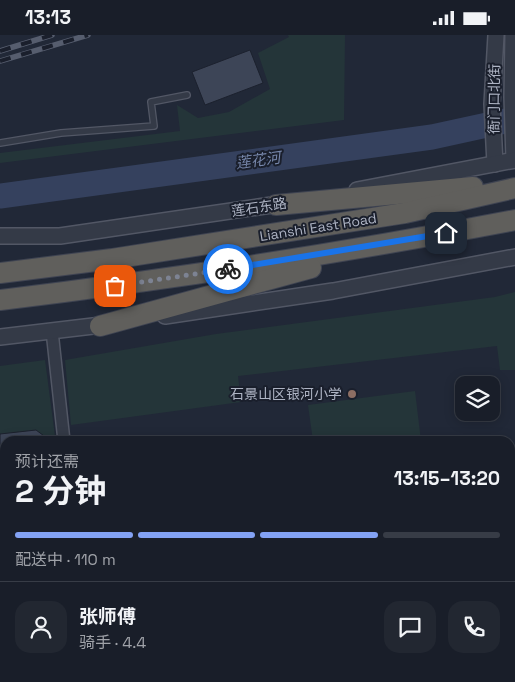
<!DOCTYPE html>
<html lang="zh">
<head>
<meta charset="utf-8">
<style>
	:root { --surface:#191e29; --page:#222731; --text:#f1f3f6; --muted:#9fa2a8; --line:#373c46; --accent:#83a2f4 }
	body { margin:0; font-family:"Space Grotesk","Noto Sans SC",sans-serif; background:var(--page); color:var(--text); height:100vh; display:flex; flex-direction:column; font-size:19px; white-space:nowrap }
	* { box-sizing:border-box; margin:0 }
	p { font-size:16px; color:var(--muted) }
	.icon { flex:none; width:28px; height:28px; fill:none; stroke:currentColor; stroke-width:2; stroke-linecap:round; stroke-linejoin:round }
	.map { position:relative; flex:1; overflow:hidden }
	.drawer { position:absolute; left:0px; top:401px; width:515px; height:246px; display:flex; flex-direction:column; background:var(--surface); border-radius:15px 15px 0 0; box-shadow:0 2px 12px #0003,0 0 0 1px var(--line) }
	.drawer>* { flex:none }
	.buttons { position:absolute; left:455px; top:341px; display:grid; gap:10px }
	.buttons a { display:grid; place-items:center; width:45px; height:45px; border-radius:10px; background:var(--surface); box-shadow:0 2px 12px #0003,0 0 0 1px var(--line); font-size:25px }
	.pin { position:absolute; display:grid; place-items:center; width:42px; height:42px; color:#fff; margin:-21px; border-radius:10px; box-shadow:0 2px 8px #0006 }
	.courier { position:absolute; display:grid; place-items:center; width:50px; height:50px; margin:-25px; border:4px solid #1a73e8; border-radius:50%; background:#fff; color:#222; box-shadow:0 1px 6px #0007 }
	.headline em { font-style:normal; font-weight:700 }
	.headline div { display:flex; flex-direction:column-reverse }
	.headline { display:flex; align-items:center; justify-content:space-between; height:85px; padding:0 15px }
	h1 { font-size:32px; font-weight:700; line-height:38px }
	.bar { display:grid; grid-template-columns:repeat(4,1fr); gap:8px 5px; align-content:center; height:60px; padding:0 15px }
	.bar i { height:6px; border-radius:4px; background:var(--line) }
	.bar .on { background:var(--accent) }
	.bar p { grid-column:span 4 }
	.line { display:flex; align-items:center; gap:12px; padding:0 15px; border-top:1px solid var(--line) }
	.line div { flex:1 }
	.round { display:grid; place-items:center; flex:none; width:52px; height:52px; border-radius:15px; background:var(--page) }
	.status { display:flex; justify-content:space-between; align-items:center; height:35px; padding:0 25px; background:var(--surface); direction:ltr }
	.status svg { height:14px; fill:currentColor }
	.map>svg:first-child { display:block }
	.green { fill:#243539 }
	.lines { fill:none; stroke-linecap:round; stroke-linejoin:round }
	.river { stroke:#35415e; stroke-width:25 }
	.building { fill:#3d4557; stroke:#1c212e }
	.service-casing { stroke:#525765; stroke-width:8 }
	.minor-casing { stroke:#525765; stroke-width:14 }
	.tertiary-casing { stroke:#525765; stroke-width:18 }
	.trunk-casing { stroke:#3f4452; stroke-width:22 }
	.service { stroke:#343a47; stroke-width:5.5 }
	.minor { stroke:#343a47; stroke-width:11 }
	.tertiary { stroke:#343a47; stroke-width:15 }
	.trunk { stroke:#605f5c; stroke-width:20 }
	.rail-casing { stroke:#565d6e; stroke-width:5.5 }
	.rail { stroke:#1a1f2c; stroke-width:4; stroke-dasharray:11; stroke-linecap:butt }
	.done { stroke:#7d8393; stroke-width:5; stroke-dasharray:0 9 }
	.route { stroke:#1a73e8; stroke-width:6 }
	.education-dot { fill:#8d6e63; stroke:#1a1f2c; stroke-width:2 }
	.labels { text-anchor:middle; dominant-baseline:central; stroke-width:4; stroke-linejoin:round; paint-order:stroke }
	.street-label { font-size:14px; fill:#aeb4c4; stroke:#1a1f2c }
	.poi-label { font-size:14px; fill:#aeb4c4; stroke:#1a1f2c; text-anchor:end }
	.water-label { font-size:15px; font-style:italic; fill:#7787ab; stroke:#1a1f2c }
</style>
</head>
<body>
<div class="status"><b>13:13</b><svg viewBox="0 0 49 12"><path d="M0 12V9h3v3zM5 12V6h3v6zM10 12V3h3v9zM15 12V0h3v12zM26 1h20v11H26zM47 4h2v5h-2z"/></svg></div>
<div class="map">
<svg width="515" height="647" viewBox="0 0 515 647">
	<rect width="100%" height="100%" fill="#212837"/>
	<!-- green -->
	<g class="green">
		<path d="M288 0H345L344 85 0 128V118L180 96 177 70 198 83 229 77 270 54 258 18 289 2Z"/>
		<path d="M515 257V335H500L497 311 238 341 241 367 71 390 65 325 216 299 495 262Z"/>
		<path d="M45 325 55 401 5 406 0 408V331Z"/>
		<path d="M415 356 421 406H313L308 370Z"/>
	</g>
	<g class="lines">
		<!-- river -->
		<path class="river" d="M0 161 432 102 515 84"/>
	</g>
	<!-- building -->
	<g class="building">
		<path d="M250 15 263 48 205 70 192 37Z"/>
		<path d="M36 395 51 406H5V430H0V399Z"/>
		<path d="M0 495H5V523L0 524Z"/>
		<path d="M0 586H5V615L0 616Z"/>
		<path d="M170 642H201L202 647H171Z"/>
		<path d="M231 642H371V647H232Z"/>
	</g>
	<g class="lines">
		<!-- service casing -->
		<g class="service-casing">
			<path id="service" d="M0 108 61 98 154 91 151 67 187 60"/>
		</g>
		<!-- minor casing -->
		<g class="minor-casing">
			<g id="minor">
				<path d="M52 296 64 406"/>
				<path d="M94 642V647"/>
			</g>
		</g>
		<!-- tertiary casing -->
		<g class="tertiary-casing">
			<g id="tertiary">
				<path d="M513 0 512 62 514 125"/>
				<path d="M495 129 492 69 496 0"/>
				<path d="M357 155 515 125"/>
				<path d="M0 201H60L285 168"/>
				<path d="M165 281 333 256 515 222"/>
				<path d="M0 302 110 289"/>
				<path d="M510 608 515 606"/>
				<path d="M438 647 446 642"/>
			</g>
		</g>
		<!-- trunk casing -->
		<g class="trunk-casing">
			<g id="trunk">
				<path d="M276 170 473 152"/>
				<path d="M0 238 112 224 405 178 515 153"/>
				<path d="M0 265C173 244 344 218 515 185"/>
				<path d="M100 291 311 233"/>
			</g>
		</g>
		<!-- service -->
		<use href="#service" class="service"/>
		<!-- minor -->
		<use href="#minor" class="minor"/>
		<!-- tertiary -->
		<use href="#tertiary" class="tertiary"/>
		<!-- trunk -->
		<use href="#trunk" class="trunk"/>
		<!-- rail casing -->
		<g class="rail-casing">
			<g id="rail">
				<path d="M0 16 52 0"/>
				<path d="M0 26 88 0"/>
			</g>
		</g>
		<!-- rail -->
		<use href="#rail" class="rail"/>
	</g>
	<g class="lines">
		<!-- done -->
		<path class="done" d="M115 251 228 234"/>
		<!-- route -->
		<path class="route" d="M228 234 446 198"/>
	</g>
	<!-- markers -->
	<circle class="education-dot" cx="352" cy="359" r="5"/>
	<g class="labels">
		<!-- street labels -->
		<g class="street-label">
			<text transform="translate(494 64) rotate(-89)">衙门口北街</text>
			<text transform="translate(259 172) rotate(-9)">莲石东路</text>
			<text transform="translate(318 192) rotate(-9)">Lianshi East Road</text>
		</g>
		<!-- poi labels -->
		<g class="poi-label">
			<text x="342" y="359">石景山区银河小学</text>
		</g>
		<!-- water labels -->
		<g class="water-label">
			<text transform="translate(258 125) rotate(-8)">莲花河</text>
		</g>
	</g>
</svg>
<div class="buttons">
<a><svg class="icon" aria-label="layers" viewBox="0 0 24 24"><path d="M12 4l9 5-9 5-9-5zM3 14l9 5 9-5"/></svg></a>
</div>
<div class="pin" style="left:115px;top:251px;background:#ea580c"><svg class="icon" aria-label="bag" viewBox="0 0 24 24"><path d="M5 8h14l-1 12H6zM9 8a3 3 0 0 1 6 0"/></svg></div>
<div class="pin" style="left:446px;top:198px;background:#1f2937"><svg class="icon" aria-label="home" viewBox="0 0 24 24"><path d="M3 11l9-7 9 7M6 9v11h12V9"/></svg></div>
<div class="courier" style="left:228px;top:234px"><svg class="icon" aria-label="bike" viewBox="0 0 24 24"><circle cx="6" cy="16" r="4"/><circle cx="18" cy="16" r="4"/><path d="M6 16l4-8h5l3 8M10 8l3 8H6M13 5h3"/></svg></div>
<section class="drawer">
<div class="headline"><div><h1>2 分钟</h1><p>预计还需</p></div><em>13:15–13:20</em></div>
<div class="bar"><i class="on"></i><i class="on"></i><i class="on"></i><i></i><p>配送中 · 110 m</p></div>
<div class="line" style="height:90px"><a class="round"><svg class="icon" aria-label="person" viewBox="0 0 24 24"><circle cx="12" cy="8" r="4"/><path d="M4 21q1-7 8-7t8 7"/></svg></a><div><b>张师傅</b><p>骑手 · 4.4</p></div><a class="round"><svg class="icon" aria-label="chat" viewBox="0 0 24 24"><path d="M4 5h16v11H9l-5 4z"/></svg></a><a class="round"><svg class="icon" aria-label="phone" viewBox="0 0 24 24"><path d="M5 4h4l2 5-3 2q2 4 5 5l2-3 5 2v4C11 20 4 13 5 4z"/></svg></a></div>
</section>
</div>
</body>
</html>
